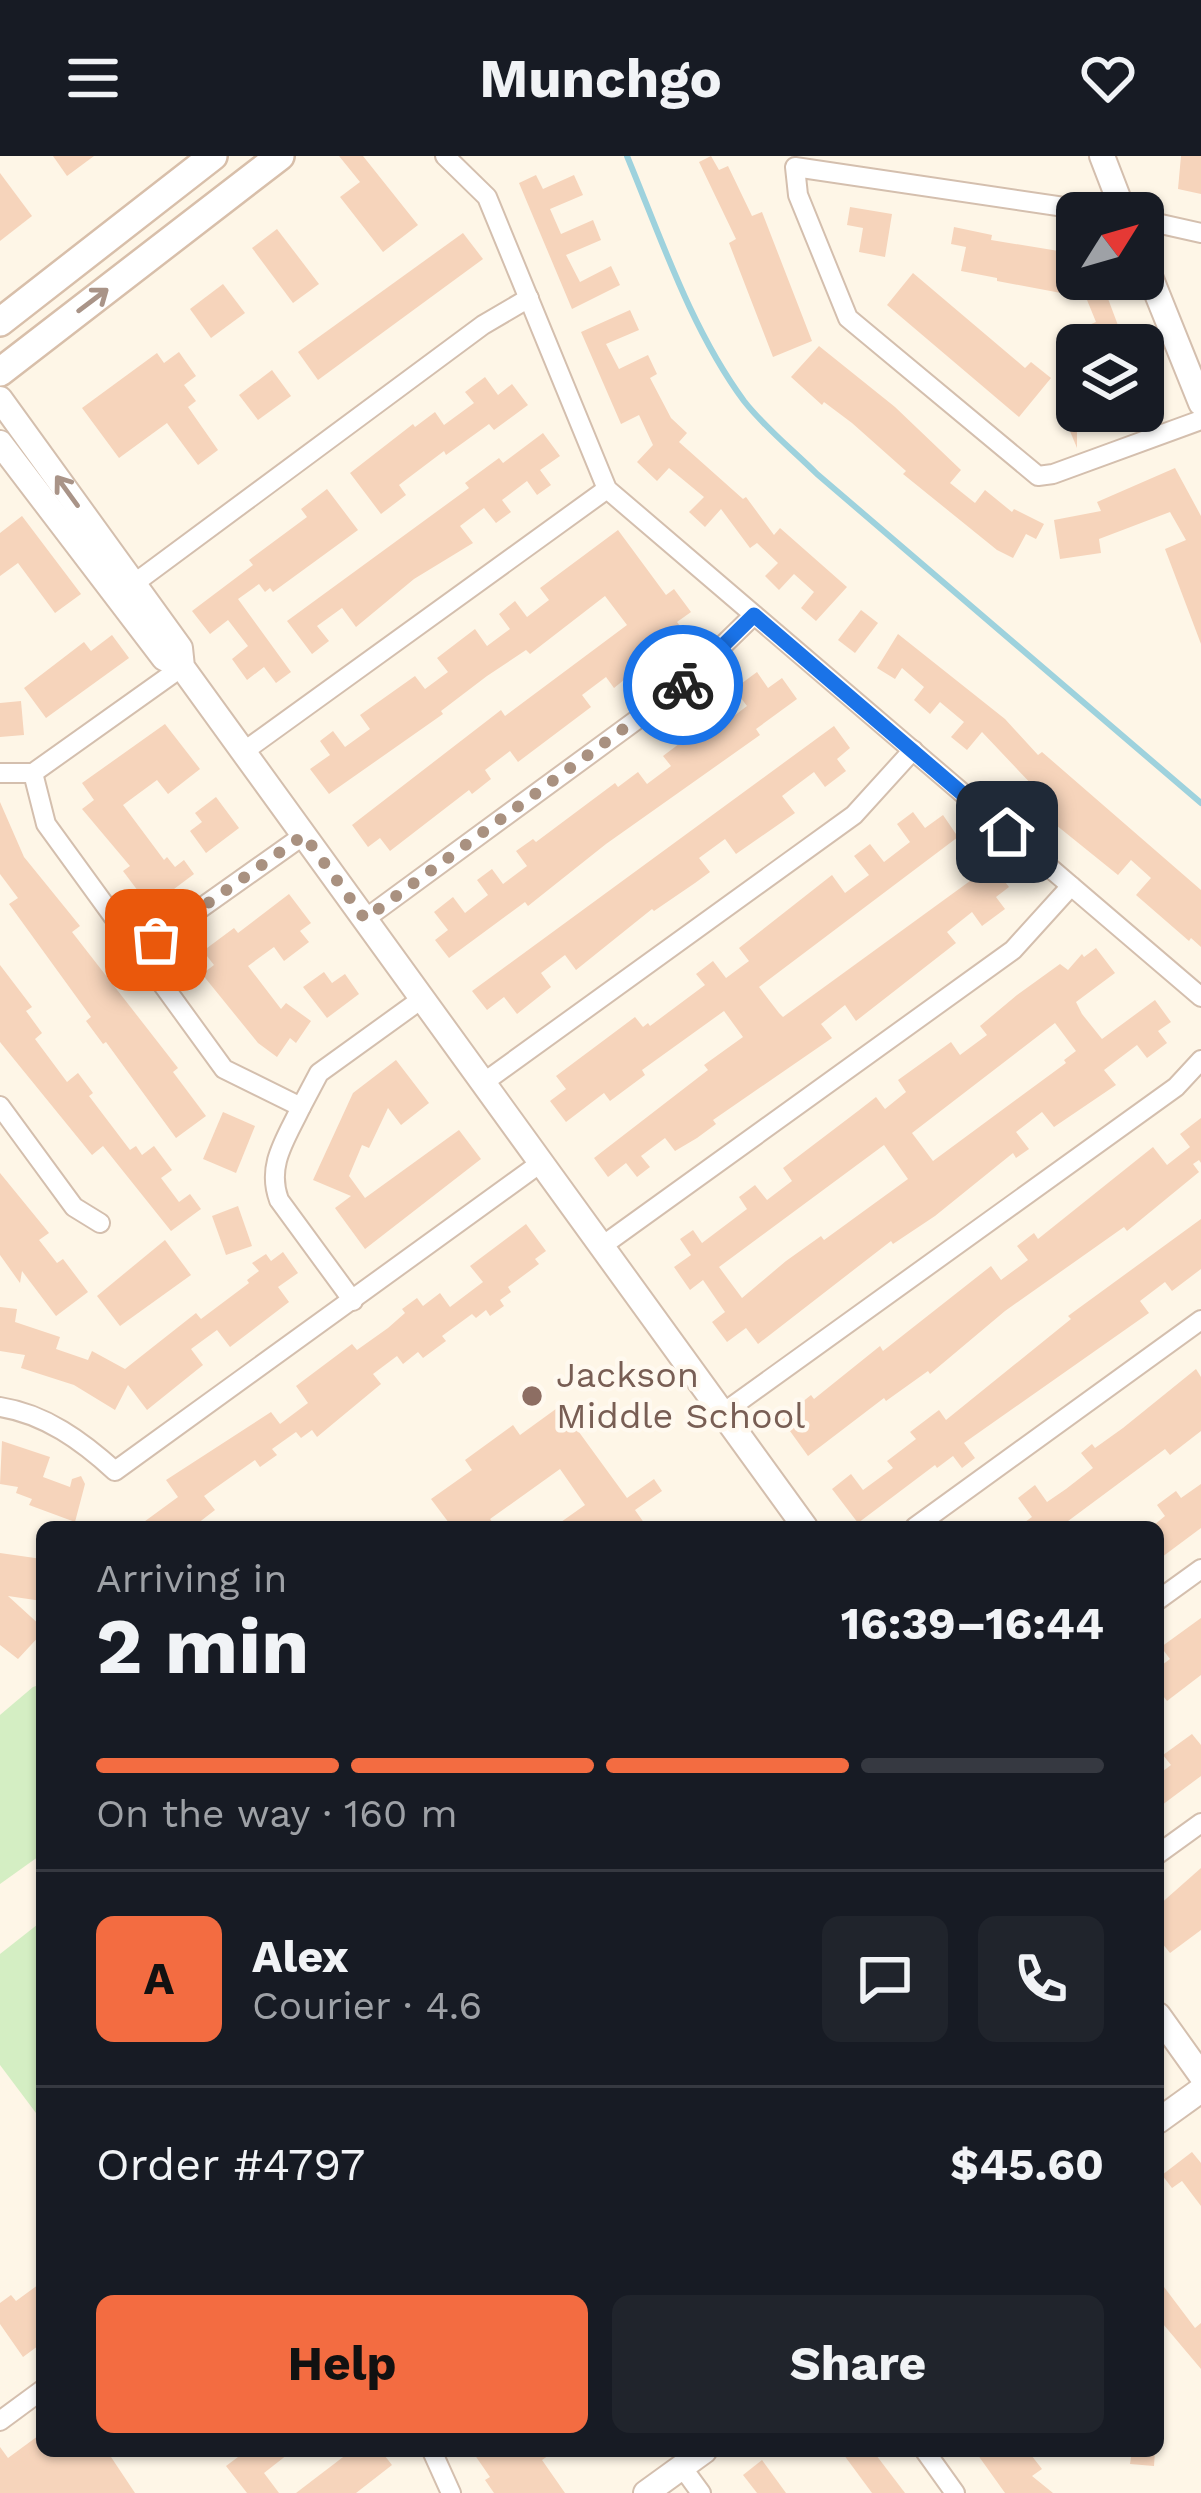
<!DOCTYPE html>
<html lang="en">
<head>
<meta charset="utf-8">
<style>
	:root { --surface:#171b24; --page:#20242c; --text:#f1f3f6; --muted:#9ea1a6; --line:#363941; --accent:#f36c41 }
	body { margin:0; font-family:"Work Sans",sans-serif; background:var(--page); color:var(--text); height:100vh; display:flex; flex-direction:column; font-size:45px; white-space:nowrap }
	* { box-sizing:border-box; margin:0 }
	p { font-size:39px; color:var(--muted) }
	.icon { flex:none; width:66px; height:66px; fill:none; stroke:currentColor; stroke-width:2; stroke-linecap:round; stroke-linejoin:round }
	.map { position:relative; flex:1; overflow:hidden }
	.details { position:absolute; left:36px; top:1365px; width:1128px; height:936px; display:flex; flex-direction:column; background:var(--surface); border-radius:18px; box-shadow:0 3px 9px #0004 }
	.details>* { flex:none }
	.needle { width:78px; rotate:53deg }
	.tools { position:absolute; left:1056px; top:36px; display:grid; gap:24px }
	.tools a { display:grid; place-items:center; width:108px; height:108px; border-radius:18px; background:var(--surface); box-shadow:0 3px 9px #0004; font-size:60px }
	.pin { position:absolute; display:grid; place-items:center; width:102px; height:102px; color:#fff; margin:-51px; border-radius:24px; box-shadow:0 6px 18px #0006 }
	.courier { position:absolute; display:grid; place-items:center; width:120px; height:120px; margin:-60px; border:9px solid #1a73e8; border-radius:50%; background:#fff; color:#222; box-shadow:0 3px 15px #0007 }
	.summary em { font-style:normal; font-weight:700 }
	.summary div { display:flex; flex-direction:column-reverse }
	.summary { display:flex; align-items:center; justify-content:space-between; height:204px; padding:0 60px }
	h1 { font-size:78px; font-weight:700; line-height:90px }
	.bar { display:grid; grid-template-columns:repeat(4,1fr); gap:18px 12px; align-content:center; height:144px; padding:0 60px }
	.bar i { height:15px; border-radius:9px; background:var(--line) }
	.bar .active { background:var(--accent) }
	.bar p { grid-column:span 4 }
	.line { display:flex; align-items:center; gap:30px; padding:0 60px; border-top:3px solid var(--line) }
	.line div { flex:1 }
	.round { display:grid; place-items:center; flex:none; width:126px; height:126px; border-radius:18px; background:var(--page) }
	.cta { display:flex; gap:24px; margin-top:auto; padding:24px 60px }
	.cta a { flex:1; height:138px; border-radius:18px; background:var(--accent); color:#111; font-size:48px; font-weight:700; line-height:138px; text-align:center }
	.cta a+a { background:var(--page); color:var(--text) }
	header { display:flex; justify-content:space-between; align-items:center; height:156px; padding:0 60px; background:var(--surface); font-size:54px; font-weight:700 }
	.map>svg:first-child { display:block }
	.green { fill:#d4eec3 }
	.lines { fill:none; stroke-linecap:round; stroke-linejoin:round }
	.stream { stroke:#9ed2dd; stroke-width:6 }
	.building { fill:#f6d4bb; fill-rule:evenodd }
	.minor-casing { stroke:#d4bfae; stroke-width:22 }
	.tertiary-casing { stroke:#d4bfae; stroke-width:28 }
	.secondary-casing { stroke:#d8bfaa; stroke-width:32 }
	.minor { stroke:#fff; stroke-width:18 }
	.tertiary { stroke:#fff; stroke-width:24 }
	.secondary { stroke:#fff; stroke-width:27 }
	.oneway { stroke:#a99488 }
	.done { stroke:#a99180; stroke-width:12; stroke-dasharray:0 21.6 }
	.route { stroke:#1a73e8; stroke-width:15 }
	.education-dot { fill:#8d6e63; stroke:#fff9ef; stroke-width:4.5 }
	.labels { text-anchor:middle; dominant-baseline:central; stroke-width:9; stroke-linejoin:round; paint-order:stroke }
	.education-label { font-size:36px; fill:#785e54; stroke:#fff9ef; text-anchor:start }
</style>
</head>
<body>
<header><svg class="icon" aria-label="menu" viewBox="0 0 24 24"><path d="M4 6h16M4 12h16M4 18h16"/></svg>Munchgo<svg class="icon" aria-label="heart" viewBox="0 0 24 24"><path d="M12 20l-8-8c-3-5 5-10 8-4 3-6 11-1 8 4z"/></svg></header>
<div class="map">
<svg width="1201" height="2337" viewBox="0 0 1201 2337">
	<rect width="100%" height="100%" fill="#fef6e7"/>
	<!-- green -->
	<g class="green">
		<path d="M42 1528V1698L0 1728V1559L33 1531Z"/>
		<path d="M42 1765V1965L0 1909V1798Z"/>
	</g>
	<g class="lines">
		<!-- stream -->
		<path class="stream" d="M627 0C661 82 691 173 744 245 765 272 793 294 817 318L1201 647"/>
	</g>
	<!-- building -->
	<g class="building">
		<path d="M53 0H94L67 20Z"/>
		<path d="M339 0H363L418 69 383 96 340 41 360 26Z"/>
		<path d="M711 0 719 14 728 10 752 60 762 56 812 185 773 201 729 87 736 83 699 6Z"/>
		<path d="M1181 0H1201V38L1178 33Z"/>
		<path d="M0 17 32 60 0 85Z"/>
		<path d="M536 19 543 33 574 19 583 39 550 53 561 78 593 64 601 84 566 99 580 126 611 110 620 129 572 153 519 27Z"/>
		<path d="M850 51 892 58 885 101 859 96 863 72 847 69Z"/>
		<path d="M954 71 992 79 991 84 1077 98V140L997 125V122L961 115 966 91 951 88Z"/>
		<path d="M277 73 319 128 293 147 252 92Z"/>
		<path d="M463 77 483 103 318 224 298 196Z"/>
		<path d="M913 117 1025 212 1031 206 1051 222 1019 261 887 149Z"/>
		<path d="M223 128 245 157 211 182 190 153Z"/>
		<path d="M1104 132 1122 180 1091 189 1084 171 1096 166 1085 139Z"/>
		<path d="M630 154 639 174 606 188 619 213 648 199 657 218 650 222 671 262 687 277 679 286 743 343 746 341 774 379 780 372 847 431 816 465 801 452 814 436 794 418 779 434 765 420 778 407 757 387 750 392 721 353 705 371 689 356 704 341 669 312 657 325 637 306 653 289 639 259 621 268 581 176Z"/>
		<path d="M819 190 895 251 961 314 950 327 975 347 985 334 1012 356 1014 353 1044 368 1036 383 1026 378 1013 402 997 394 903 318 906 315 852 267 824 246 822 249 791 221Z"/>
		<path d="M179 196 196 220 184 229 196 245 188 251 218 294 198 309 167 267 119 302 82 252 157 197 164 207Z"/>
		<path d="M272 214 291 240 258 264 239 239Z"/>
		<path d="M485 221 498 239 512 228 528 249 494 274 489 268 446 299 444 295 399 329 406 339 381 358 350 317 413 268 415 271 435 256 444 269 474 247 465 236Z"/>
		<path d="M1077 244V255L1117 256 1077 272V292L1060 251Z"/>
		<path d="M543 277 560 300 540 314 551 329 537 339 527 325 502 344 511 356 496 367 484 352 460 370 473 387 414 423 356 471 342 452 317 470 329 485 312 498 287 465 469 332 465 327 499 302 503 307Z"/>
		<path d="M1175 312 1201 360V488L1165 393 1186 384 1170 356 1099 383 1101 397 1060 403 1054 364 1101 355 1097 346Z"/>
		<path d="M327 333 358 374 273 436 270 432 265 436 259 428 238 443 291 516 276 527 264 511 247 524 232 503 248 490 228 464 210 478 192 455 253 409 249 404 307 361 301 353Z"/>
		<path d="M22 360 81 438 55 457 18 407 0 420V377Z"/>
		<path d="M618 374 666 439 674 433 691 456 677 466 688 480 668 495 659 483 628 506 635 515 614 532 606 521 582 539 591 551 518 606 510 595 485 614 491 623 472 638 469 634 390 695 380 682 368 691 352 669 501 554 505 560 627 469 605 440 530 498 526 494 487 520 441 555 443 558 329 638 310 613 330 599 320 585 333 575 345 591 370 573 360 559 415 520 425 533 448 516 437 502 475 473 487 490 510 473 499 458 515 445 527 461 549 444 540 432Z"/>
		<path d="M861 454 878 467 855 497 838 484Z"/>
		<path d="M898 478 1005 563 1038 599 1042 596 1201 734V791L1191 782 1189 785 1136 739 1151 722 1131 704 1118 719 1025 644 1036 633 982 576 967 594 951 581 964 566 940 546 930 558 914 544 924 531 902 512 895 523 877 512Z"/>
		<path d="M112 479 129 502 46 562 24 532 84 486 91 495Z"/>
		<path d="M757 516 768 532 782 522 797 543 756 573 760 579 606 688 528 750 525 746 449 802 435 784 448 774 434 756 453 741 465 757 488 739 477 724 492 713 503 728 527 710 516 695 533 683 536 686 615 627 618 631 638 616 647 628 671 610 663 600 700 572 695 566 713 552 725 567 747 550 734 533Z"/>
		<path d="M21 545 24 579 0 581V547Z"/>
		<path d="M165 568 200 613 168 638 157 624 123 649 164 704 167 701 175 711 184 704 194 718 150 751 123 715 130 710 82 653 94 644 82 627Z"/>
		<path d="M834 570 850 592 837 603 846 615 825 631 814 616 782 640 795 657 736 698 725 683 699 702 710 716 695 727 654 755 652 753 576 814 565 799 541 817 551 831 517 858 504 841 487 854 472 835Z"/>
		<path d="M216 641 239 672 206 697 190 675 202 666 195 657Z"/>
		<path d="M0 646 24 701 80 770 72 776 178 912 173 916 206 960 176 982 106 886 103 888 86 865 91 861 9 748 18 742 0 718Z"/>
		<path d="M913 656 925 672 943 659 958 681 759 831 779 857 783 861 992 709 1009 731 996 741 1005 753 982 770 972 756 947 776 956 787 856 865 845 849 821 868 832 882 713 964 716 968 697 982 675 995 665 982 641 1000 650 1011 637 1021 626 1007 608 1021 594 1002 708 914 704 909 743 881 724 855 642 914 645 919 610 945 604 937 566 966 550 945 566 933 556 920 635 861 643 871 648 867 650 870 705 829 696 818 713 805 726 822 749 805 739 792 832 719 845 737 869 719 854 700 870 688 884 706 910 686 897 668Z"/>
		<path d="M289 738 311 767 300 775 309 786 284 805 274 791 248 810 281 853 286 847 311 865 296 887 290 882 277 901 258 887 202 818 214 809 203 795 234 772 238 777Z"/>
		<path d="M1096 792 1115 817 1076 846 1082 858 1102 883 1155 844 1171 866 1158 875 1167 887 1147 902 1137 889 1104 914 1116 929 1054 971 1042 956 1016 976 1029 993 1016 1002 1013 997 935 1060 893 1088 891 1085 758 1188 746 1172 727 1186 712 1166 725 1156 703 1124 690 1134 674 1111 691 1099 680 1083 693 1074 702 1087 747 1053 739 1041 755 1029 767 1044 792 1025 783 1012 858 955 876 941 885 953 906 936 898 924 951 886 960 899 987 879 980 870 1017 839 1060 808 1068 814 1082 798 1084 801ZM1055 867 1076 895 1064 904 1066 907 933 1005 912 977ZM884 989 908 1023 824 1084 821 1080 786 1105 742 1142 719 1111Z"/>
		<path d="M0 809 32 851 26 855 42 877 35 883 67 926 78 917 93 937 89 940 130 994 136 990 142 999 154 990 172 1014 161 1022 179 1046 190 1038 201 1053 171 1075 103 990 92 999 0 886Z"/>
		<path d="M324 816 332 827 345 818 359 838 327 862 303 831Z"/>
		<path d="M396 904 429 947 401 969 388 952 369 992 362 989 349 1020 365 1042 459 974 481 1003 365 1093 335 1052 351 1040 313 1024 353 937Z"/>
		<path d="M223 956 255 970 236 1017 203 1003Z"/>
		<path d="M1201 962V1007L1199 1004 1193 1008 1199 1016 1127 1075 1124 1071 1005 1155 930 1218 928 1215 886 1245 884 1242 808 1300 782 1264 796 1251 811 1239 814 1243 880 1190 883 1195 991 1110 1001 1124 1028 1104 1017 1090 1034 1077 1038 1083 1153 991 1167 1009 1190 991 1180 978Z"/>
		<path d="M0 1017 49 1077 39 1084 57 1107 63 1103 88 1136 56 1160 22 1115 20 1127 0 1099Z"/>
		<path d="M238 1050 252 1090 226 1099 212 1060Z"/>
		<path d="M1201 1063V1113L1172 1135 1165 1126 1140 1145 1149 1157 964 1287 975 1302 962 1312 953 1300 937 1312 935 1309 858 1367 832 1333 851 1318 863 1334 893 1312 887 1305 916 1283 910 1276 939 1254 946 1264 1071 1163 1068 1160Z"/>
		<path d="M526 1068 546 1095 535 1103 539 1108 508 1131 511 1136 500 1144 504 1150 490 1160 486 1154 476 1162 472 1158 442 1180 446 1185 423 1202 418 1196 403 1208 397 1200 373 1218 381 1228 317 1281 312 1274 301 1282 296 1276 272 1293 277 1299 260 1311 255 1304 204 1340 215 1354 193 1371H137L178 1341 166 1324 271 1256 280 1268 308 1247 296 1230 352 1188 357 1194 388 1172 405 1157 402 1153 417 1142 423 1150 440 1137 450 1151 483 1126 470 1110Z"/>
		<path d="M165 1084 191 1119 120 1170 97 1140Z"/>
		<path d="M283 1096 298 1117 278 1131 289 1146 230 1191 217 1174 191 1193 203 1209 147 1254 128 1229 115 1254 74 1229 21 1212 25 1199 0 1195V1151L17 1153 15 1166 60 1181 56 1193 88 1204 92 1195 125 1213 196 1157 201 1163 249 1127 247 1124 259 1115 252 1107 266 1098 271 1105Z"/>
		<path d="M1196 1213 1201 1221V1275L1170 1299 1165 1293 1060 1371H1018L1032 1361 1018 1342 1035 1329 1047 1346 1066 1333 1093 1312 1081 1297 1092 1288 1095 1292 1123 1272Z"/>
		<path d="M560 1250 627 1342 654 1323 662 1335 635 1354 647 1371H554L585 1349 560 1313 490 1363 496 1371H452L431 1343 472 1314 465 1304 513 1269 520 1279Z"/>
		<path d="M2 1285 50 1301 43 1321 70 1331 72 1323 81 1320 85 1328 75 1366 29 1349 32 1343 16 1337 18 1331 0 1328Z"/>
		<path d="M1201 1328V1372L1158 1404V1371L1154 1369 1165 1360 1157 1349 1176 1335 1181 1342Z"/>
		<path d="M0 1397 42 1403V1445L8 1440 42 1471V1477L18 1503 0 1489Z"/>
		<path d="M1201 1462V1519L1167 1545 1158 1533V1512L1170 1503 1161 1491Z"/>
		<path d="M1192 1578 1201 1589V1620L1158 1652V1619L1171 1609 1163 1599Z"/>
		<path d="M1201 1712V1774L1170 1797 1158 1782V1750Z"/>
		<path d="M1192 1996 1201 2007V2050L1182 2025 1172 2032 1162 2019Z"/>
		<path d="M1158 2123 1195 2172 1201 2167V2213L1158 2162Z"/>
		<path d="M42 2126V2187L23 2201 0 2168V2147L11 2139 16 2145Z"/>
		<path d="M42 2277V2295H107L135 2337H0V2291L8 2302Z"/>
		<path d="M246 2295H292L264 2317 279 2337H247L226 2310Z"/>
		<path d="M351 2295H381L392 2309 356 2337H296Z"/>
		<path d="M472 2295H555L542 2304 565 2337H494L485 2324 490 2321Z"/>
		<path d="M841 2295H873L905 2337H872Z"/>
		<path d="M975 2295H1010L1014 2301 1028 2295 1042 2313 1032 2320 1053 2337H1005Z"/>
		<path d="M1132 2295H1155L1154 2310 1130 2308Z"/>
		<path d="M762 2304 786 2337H757L743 2319Z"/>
	</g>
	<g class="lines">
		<!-- minor casing -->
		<g class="minor-casing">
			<g id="minor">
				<path d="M445 0 487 41 607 333 1201 841"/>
				<path d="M1105 57 795 11 798 39 848 162 1038 320 1053 318 1201 264"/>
				<path d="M1143 64 1201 77"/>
				<path d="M124 435 483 169 529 142"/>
				<path d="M243 596 607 333"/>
				<path d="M0 617H33L182 511"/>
				<path d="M33 617 46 668 224 913 301 951C286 983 266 1009 279 1044L353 1145"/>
				<path d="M365 763 676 535 754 459"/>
				<path d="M139 796 304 679"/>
				<path d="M483 927 854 659 913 594"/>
				<path d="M0 950 74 1051 100 1067"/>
				<path d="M301 951 319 917 423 842"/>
				<path d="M602 1090 1013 794 1071 730"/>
				<path d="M0 1251C45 1258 82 1285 115 1315L542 1006"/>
				<path d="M723 1257 1176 931 1201 904"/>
				<path d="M915 1371 1201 1164"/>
				<path d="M1158 1444 1201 1413"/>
				<path d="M1158 1698 1201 1667"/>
				<path d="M0 2265 42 2234"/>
				<path d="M432 2295 451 2337"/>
				<path d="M925 2295 955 2337"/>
				<path d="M682 2311 701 2337"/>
			</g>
		</g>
		<!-- tertiary casing -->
		<g class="tertiary-casing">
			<g id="tertiary">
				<path d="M1102 0 1124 57"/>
				<path d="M1143 103 1201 247"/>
				<path d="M0 243 180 492 182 511 805 1371"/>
				<path d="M0 287 164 502 182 511"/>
				<path d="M1158 1859 1201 1919"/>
				<path d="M1158 1965 1201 1934"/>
				<path d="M646 2337 704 2295"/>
			</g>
		</g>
		<!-- secondary casing -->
		<g class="secondary-casing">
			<g id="secondary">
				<path d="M0 166 213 0"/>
				<path d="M0 216 280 0"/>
			</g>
		</g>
		<!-- minor -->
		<use href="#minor" class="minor"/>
		<!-- tertiary -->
		<use href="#tertiary" class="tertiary"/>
		<!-- secondary -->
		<use href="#secondary" class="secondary"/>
	</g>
	<!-- one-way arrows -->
	<defs><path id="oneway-shaft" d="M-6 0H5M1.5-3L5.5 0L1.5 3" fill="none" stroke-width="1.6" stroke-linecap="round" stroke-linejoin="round" transform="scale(3)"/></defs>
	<g class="oneway">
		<use href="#oneway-shaft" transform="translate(93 144) rotate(-37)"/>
		<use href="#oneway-shaft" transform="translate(67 335) rotate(-126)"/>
	</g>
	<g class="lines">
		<!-- done -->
		<path class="done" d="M156 784 304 679 365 763 683 529"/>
		<!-- route -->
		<path class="route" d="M683 529 754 459 1007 676"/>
	</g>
	<!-- markers -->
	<circle class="education-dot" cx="532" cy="1240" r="12"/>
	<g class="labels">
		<!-- education labels -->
		<g class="education-label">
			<text x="556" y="1219">Jackson<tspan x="556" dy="41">Middle School</tspan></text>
		</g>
	</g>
</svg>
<div class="tools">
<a><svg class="needle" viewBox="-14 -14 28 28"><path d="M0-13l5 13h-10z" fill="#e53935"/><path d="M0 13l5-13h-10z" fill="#9ea1a6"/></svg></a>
<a><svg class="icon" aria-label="layers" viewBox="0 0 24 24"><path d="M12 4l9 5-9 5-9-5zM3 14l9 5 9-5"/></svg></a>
</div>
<div class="pin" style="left:156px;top:784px;background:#ea580c"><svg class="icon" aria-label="bag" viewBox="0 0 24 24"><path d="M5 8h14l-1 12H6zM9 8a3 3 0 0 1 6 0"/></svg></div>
<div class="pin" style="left:1007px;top:676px;background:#1f2937"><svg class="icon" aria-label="home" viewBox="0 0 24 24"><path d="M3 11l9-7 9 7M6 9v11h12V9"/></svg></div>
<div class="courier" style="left:683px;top:529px"><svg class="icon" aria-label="bike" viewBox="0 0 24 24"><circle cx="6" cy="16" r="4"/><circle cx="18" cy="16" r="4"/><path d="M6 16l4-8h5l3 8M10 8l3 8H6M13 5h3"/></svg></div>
<section class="details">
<div class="summary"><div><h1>2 min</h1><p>Arriving in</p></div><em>16:39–16:44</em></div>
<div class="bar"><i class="active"></i><i class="active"></i><i class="active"></i><i></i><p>On the way · 160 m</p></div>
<div class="line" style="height:216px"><b class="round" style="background:var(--accent);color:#111">A</b><div><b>Alex</b><p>Courier · 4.6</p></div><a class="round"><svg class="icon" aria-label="chat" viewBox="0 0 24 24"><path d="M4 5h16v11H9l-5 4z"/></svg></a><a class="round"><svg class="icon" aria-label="phone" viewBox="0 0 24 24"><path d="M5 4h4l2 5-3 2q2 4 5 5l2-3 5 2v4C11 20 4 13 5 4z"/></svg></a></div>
<div class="line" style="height:156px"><div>Order #4797</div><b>$45.60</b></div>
<div class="cta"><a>Help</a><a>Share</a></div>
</section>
</div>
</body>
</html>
